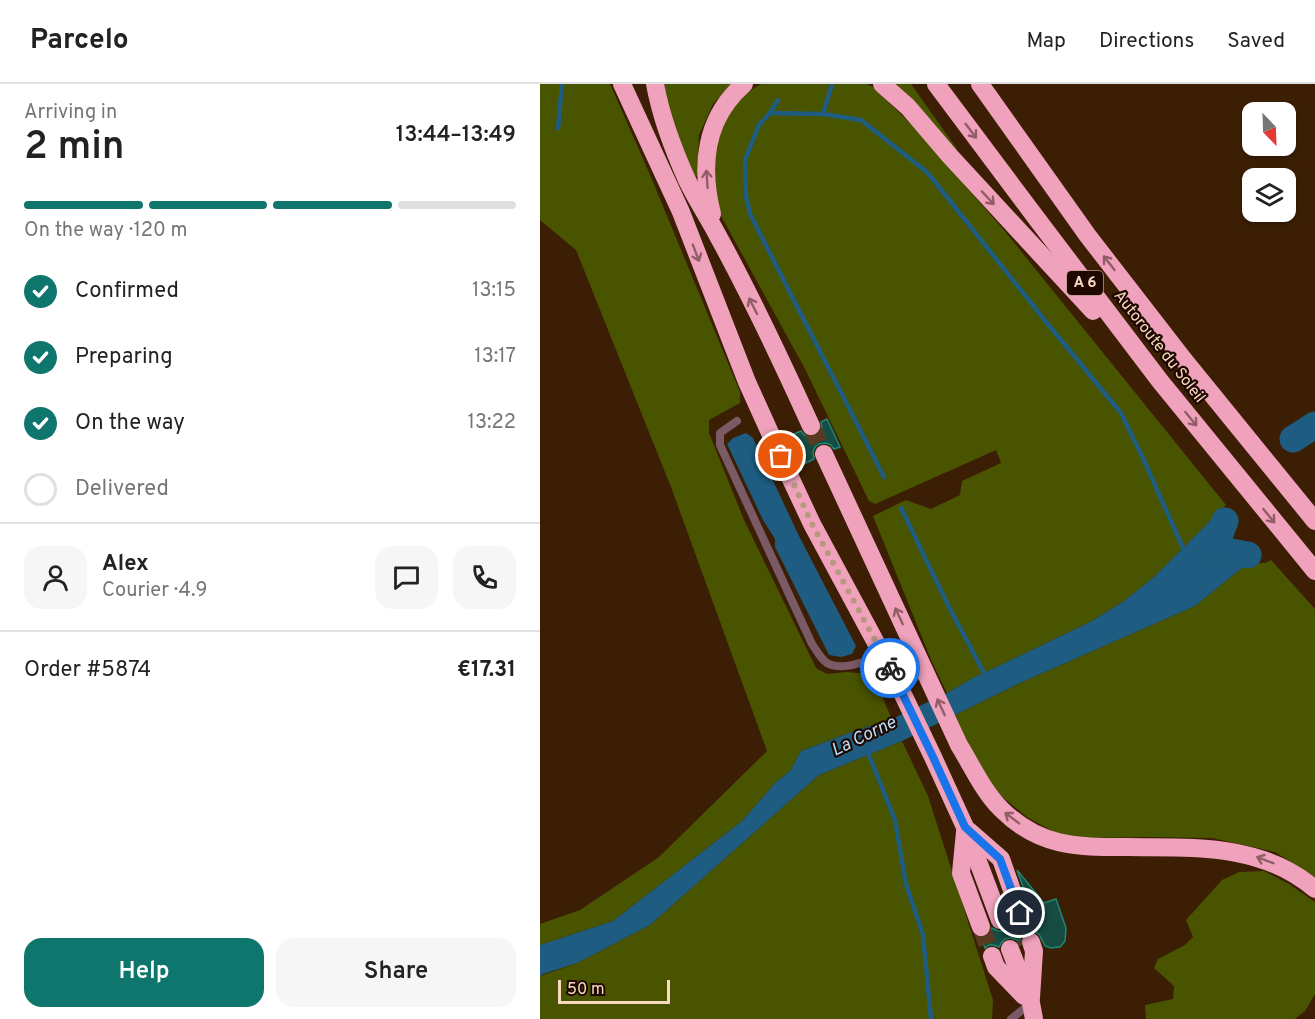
<!DOCTYPE html>
<html lang="en">
<head>
<meta charset="utf-8">
<style>
	:root { --surface:#fff; --page:#f6f6f6; --text:#222; --muted:#767676; --line:#e0e0e0; --accent:#0f766e }
	body { margin:0; font-family:Overpass,sans-serif; background:var(--page); color:var(--text); height:100vh; display:flex; flex-direction:column; font-size:22px; white-space:nowrap }
	* { box-sizing:border-box; margin:0 }
	p { font-size:20px; color:var(--muted) }
	.icon { flex:none; width:33px; height:33px; fill:none; stroke:currentColor; stroke-width:2; stroke-linecap:round; stroke-linejoin:round }
	.map { position:relative; flex:1; overflow:hidden }
	.sheet { display:flex; flex-direction:column; background:var(--surface); width:540px }
	.sheet>* { flex:none }
	.needle { width:39px; rotate:157deg }
	.fabs { position:absolute; left:702px; top:18px; display:grid; gap:12px }
	.fabs a { display:grid; place-items:center; width:54px; height:54px; border-radius:12px; background:var(--surface); box-shadow:0 2px 4px #0004; font-size:30px }
	.scale { position:absolute; left:18px; bottom:15px; width:112px; box-sizing:border-box; padding-left:6px; border:3px solid #fad9c1; border-top:0; font-size:16px; line-height:21px; white-space:nowrap; color:#fad9c1; -webkit-text-stroke:4px #1e0800; paint-order:stroke }
	.pin { position:absolute; display:grid; place-items:center; width:51px; height:51px; color:#fff; margin:-26px; border:3px solid #fff; border-radius:50%; box-shadow:0 2px 6px #0007 }
	.courier { position:absolute; display:grid; place-items:center; width:60px; height:60px; margin:-30px; border:4px solid #1a73e8; border-radius:50%; background:#fff; color:#222; box-shadow:0 2px 8px #0007 }
	.head em { font-style:normal; font-weight:600 }
	.head div { display:flex; flex-direction:column-reverse }
	.head { display:flex; align-items:center; justify-content:space-between; height:102px; padding:0 24px }
	h1 { font-size:39px; font-weight:600; line-height:45px }
	.bar { display:grid; grid-template-columns:repeat(4,1fr); gap:9px 6px; align-content:center; height:72px; padding:0 24px }
	.bar i { height:8px; border-radius:4px; background:var(--line) }
	.bar .current { background:var(--accent) }
	.bar p { grid-column:span 4 }
	.line { display:flex; align-items:center; gap:15px; padding:0 24px; border-top:2px solid var(--line) }
	.line div { flex:1 }
	.round { display:grid; place-items:center; flex:none; width:63px; height:63px; border-radius:18px; background:var(--page) }
	ol { padding:0 24px; list-style:none }
	li { display:flex; align-items:center; gap:18px; height:66px }
	li p { margin-inline-start:auto }
	li .icon { padding:6px; border-radius:50%; background:var(--accent); color:#fff; stroke-width:4 }
	li:last-child { color:var(--muted) }
	li i { width:33px; height:33px; border:3px solid var(--line); border-radius:50% }
	.cta { display:flex; gap:12px; margin-top:auto; padding:12px 24px }
	.cta a { flex:1; height:69px; border-radius:18px; background:var(--accent); color:#fff; font-size:24px; font-weight:600; line-height:69px; text-align:center }
	.cta a+a { background:var(--page); color:var(--text) }
	header { display:flex; align-items:center; gap:36px; box-sizing:border-box; height:84px; padding:0 30px; background:var(--surface); border-bottom:2px solid var(--line) }
	header strong { font-size:28px }
	nav { display:flex; gap:33px; margin-inline-start:auto; font-size:21px }
	main { display:flex; flex:1; min-height:0 }
	.map>svg:first-child { display:block }
	.green { fill:#495400 }
	.water { fill:#1e5d81 }
	.lines { fill:none; stroke-linecap:round; stroke-linejoin:round }
	.stream { stroke:#1e5d81; stroke-width:4.5 }
	.river { stroke:#1e5d81; stroke-width:27 }
	.building { fill:#174c43; stroke:#1c8977; stroke-width:1.5 }
	.highway-tunnel { stroke:#583a20; stroke-width:18; stroke-dasharray:18 9; stroke-linecap:butt }
	.lane { stroke:#7a5b65; stroke-width:8 }
	.highway { stroke:#f0a2bc; stroke-width:18 }
	.oneway { stroke:#925d67 }
	.done { stroke:#b7987f; stroke-width:6; stroke-dasharray:0 10.8 }
	.route { stroke:#1a73e8; stroke-width:8 }
	.labels { text-anchor:middle; dominant-baseline:central; stroke-width:4.5; stroke-linejoin:round; paint-order:stroke }
	.shield { fill:#1e0800; stroke:#b89a87; stroke-width:1.5 }
	.shield-label { font-size:15px; font-weight:bold; fill:#fad9c1 }
	.street-label { font-size:16px; fill:#fad9c1; stroke:#1e0800 }
	.water-label { font-size:18px; font-style:italic; fill:#b9e0fb; stroke:#1e0800 }
</style>
</head>
<body>
<header>
<strong>Parcelo</strong>
<nav><a>Map</a><a>Directions</a><a>Saved</a></nav>
</header>
<main>
<section class="sheet">
<div class="head"><div><h1>2 min</h1><p>Arriving in</p></div><em>13:44–13:49</em></div>
<div class="bar"><i class="current"></i><i class="current"></i><i class="current"></i><i></i><p>On the way · 120 m</p></div>
<ol>
<li><svg class="icon" aria-label="check" viewBox="0 0 24 24"><path d="M5 12l5 5 9-10"/></svg>Confirmed<p>13:15</p></li>
<li><svg class="icon" aria-label="check" viewBox="0 0 24 24"><path d="M5 12l5 5 9-10"/></svg>Preparing<p>13:17</p></li>
<li><svg class="icon" aria-label="check" viewBox="0 0 24 24"><path d="M5 12l5 5 9-10"/></svg>On the way<p>13:22</p></li>
<li><i></i>Delivered</li>
</ol>
<div class="line" style="height:108px"><a class="round"><svg class="icon" aria-label="person" viewBox="0 0 24 24"><circle cx="12" cy="8" r="4"/><path d="M4 21q1-7 8-7t8 7"/></svg></a><div><b>Alex</b><p>Courier · 4.9</p></div><a class="round"><svg class="icon" aria-label="chat" viewBox="0 0 24 24"><path d="M4 5h16v11H9l-5 4z"/></svg></a><a class="round"><svg class="icon" aria-label="phone" viewBox="0 0 24 24"><path d="M5 4h4l2 5-3 2q2 4 5 5l2-3 5 2v4C11 20 4 13 5 4z"/></svg></a></div>
<div class="line" style="height:78px"><div>Order #5874</div><b>€17.31</b></div>
<div class="cta"><a>Help</a><a>Share</a></div>
</section>
<div class="map">
<svg width="775" height="935" viewBox="0 0 775 935">
	<rect width="100%" height="100%" fill="#3b1e04"/>
	<!-- green -->
	<g class="green">
		<path d="M0 0H70L108 86 200 308V319L169 336V349L204 436 276 584 287 590 306 588 332 590 352 635 320 645 261 667 250 687 236 698 202 737 73 837 0 861V840L40 826 119 773 227 667 131 403 36 166 0 136Z"/>
		<path d="M124 0H192L173 20 159 51 158 92 152 94 128 26Z"/>
		<path d="M221 0H327L333 3 371 40 463 145 686 421 615 492 584 517 550 538 433 594 407 609 392 578 333 432 366 416 391 425 420 411 422 397 461 379 456 366 335 420 329 417 265 285 180 130 173 99 174 64 186 30 208 8Z"/>
		<path d="M351 0H371L417 65 414 69Z"/>
		<path d="M731 476 775 525V793L735 768 672 754 608 753 546 754 519 751 487 733 455 707 428 661 415 631 480 599 655 522 708 479H725Z"/>
		<path d="M362 657 388 712 453 916 452 935H0V893L3 891 37 879 110 841 279 691Z"/>
		<path d="M724 787 749 800 775 818V910L765 927 755 935H606L605 921 633 915 634 902 614 884 618 875 645 861 653 853 646 836 682 796 699 788Z"/>
	</g>
	<!-- water -->
	<g class="water">
		<path d="M206 349 213 354 259 452 316 562 312 570 301 573 289 571 235 463V455L223 436 187 360 193 354Z"/>
		<path d="M675 432 708 479 655 522 480 599 362 657 279 691 110 841 37 879 3 890 0 893V861L73 837 202 737 236 698 250 687 261 667 320 645 352 635 407 609 433 594 550 538 584 517 615 492Z"/>
	</g>
	<g class="lines">
		<!-- stream -->
		<g class="stream">
			<path d="M238 16 230 29 283 30 292 0"/>
			<path d="M230 29 219 41 205 76 206 112 210 130 344 393"/>
			<path d="M283 30 321 36 387 88 507 239 581 329 602 372 643 464"/>
			<path d="M18 44 22 0"/>
			<path d="M361 424 408 521 444 589"/>
			<path d="M327 666 355 736 366 800 383 851 391 935"/>
		</g>
		<!-- river -->
		<g class="river">
			<path d="M753 355 775 341"/>
			<path d="M674 465 708 471"/>
			<path d="M674 465 685 437"/>
		</g>
	</g>
	<!-- building -->
	<g class="building">
		<path d="M287 335 300 363 294 365 291 361 286 359 279 360 275 363 273 368 274 375 258 383 245 354 261 347 264 351 269 353 276 352 280 348 282 344 281 338Z"/>
		<path d="M477 786 504 819 516 815 526 844 525 857 520 863 511 864 505 862 499 850 493 847H488L483 850 480 855V860L477 856 471 854 465 855 462 858 459 863 453 861H449L445 864 441 854 449 851 452 844 458 847H463L469 843 471 835 477 840H483L488 837 491 832V825Z"/>
	</g>
	<g class="lines">
		<!-- highway-tunnel -->
		<g class="highway-tunnel">
			<path d="M271 342 284 370"/>
			<path d="M470 832 481 861"/>
			<path d="M441 843 452 872"/>
		</g>
		<!-- lane -->
		<g class="lane">
			<path d="M197 337 180 349V361L272 560C277 567 280 574 287 579 302 588 328 576 343 572"/>
			<path d="M471 935 491 919"/>
		</g>
		<!-- highway -->
		<g class="highway">
			<path d="M82 0 141 128 207 298 249 391 272 440 356 596 393 673 425 743 460 836"/>
			<path d="M115 0C121 33 133 65 147 96 156 115 168 133 178 152 212 214 242 278 271 342"/>
			<path d="M342 0 368 23 409 71 553 227"/>
			<path d="M396 0 497 135 620 297 775 487"/>
			<path d="M440 0 548 152 644 276 775 437"/>
			<path d="M172 130C160 82 165 34 204 0"/>
			<path d="M284 370 419 661C432 682 443 707 461 725 500 764 538 763 588 763 654 764 721 759 775 805"/>
			<path d="M429 747 461 775 480 829"/>
			<path d="M425 748 421 789 441 843"/>
			<path d="M491 858 494 867 491 914"/>
			<path d="M470 865 491 919 494 935"/>
			<path d="M452 872 456 883 484 912"/>
		</g>
	</g>
	<!-- one-way arrows -->
	<defs><path id="oneway-shaft" d="M-6 0H5M1.5-3L5.5 0L1.5 3" fill="none" stroke-width="1.6" stroke-linecap="round" stroke-linejoin="round" transform="scale(1.5)"/></defs>
	<g class="oneway">
		<use href="#oneway-shaft" transform="translate(431 47) rotate(53)"/>
		<use href="#oneway-shaft" transform="translate(167 95) rotate(-94)"/>
		<use href="#oneway-shaft" transform="translate(448 114) rotate(47)"/>
		<use href="#oneway-shaft" transform="translate(156 169) rotate(69)"/>
		<use href="#oneway-shaft" transform="translate(569 179) rotate(-128)"/>
		<use href="#oneway-shaft" transform="translate(213 222) rotate(-117)"/>
		<use href="#oneway-shaft" transform="translate(651 335) rotate(51)"/>
		<use href="#oneway-shaft" transform="translate(729 432) rotate(51)"/>
		<use href="#oneway-shaft" transform="translate(359 532) rotate(-115)"/>
		<use href="#oneway-shaft" transform="translate(401 623) rotate(-115)"/>
		<use href="#oneway-shaft" transform="translate(472 734) rotate(-143)"/>
		<use href="#oneway-shaft" transform="translate(725 776) rotate(-159)"/>
	</g>
	<g class="lines">
		<!-- done -->
		<path class="done" d="M241 372 272 440 350 584"/>
		<!-- route -->
		<path class="route" d="M350 584 393 673 425 743 460 775 480 829"/>
	</g>
	<g class="labels">
		<!-- shield labels -->
		<rect class="shield" x="527" y="187" width="36" height="24" rx="4.5"/>
		<g class="shield-label">
			<text x="545" y="199">A 6</text>
		</g>
		<!-- street labels -->
		<g class="street-label">
			<text transform="translate(619 263) rotate(52)">Autoroute du Soleil</text>
		</g>
		<!-- water labels -->
		<g class="water-label">
			<text transform="translate(324 653) rotate(-26)">La Corne</text>
		</g>
	</g>
</svg>
<div class="fabs">
<a><svg class="needle" viewBox="-14 -14 28 28"><path d="M0-13l5 13h-10z" fill="#e53935"/><path d="M0 13l5-13h-10z" fill="#767676"/></svg></a>
<a><svg class="icon" aria-label="layers" viewBox="0 0 24 24"><path d="M12 4l9 5-9 5-9-5zM3 14l9 5 9-5"/></svg></a>
</div>
<div class="scale">50 m</div>
<div class="pin" style="left:241px;top:372px;background:#ea580c"><svg class="icon" aria-label="bag" viewBox="0 0 24 24"><path d="M5 8h14l-1 12H6zM9 8a3 3 0 0 1 6 0"/></svg></div>
<div class="pin" style="left:480px;top:829px;background:#1f2937"><svg class="icon" aria-label="home" viewBox="0 0 24 24"><path d="M3 11l9-7 9 7M6 9v11h12V9"/></svg></div>
<div class="courier" style="left:350px;top:584px"><svg class="icon" aria-label="bike" viewBox="0 0 24 24"><circle cx="6" cy="16" r="4"/><circle cx="18" cy="16" r="4"/><path d="M6 16l4-8h5l3 8M10 8l3 8H6M13 5h3"/></svg></div>
</div>
</main>
</body>
</html>
